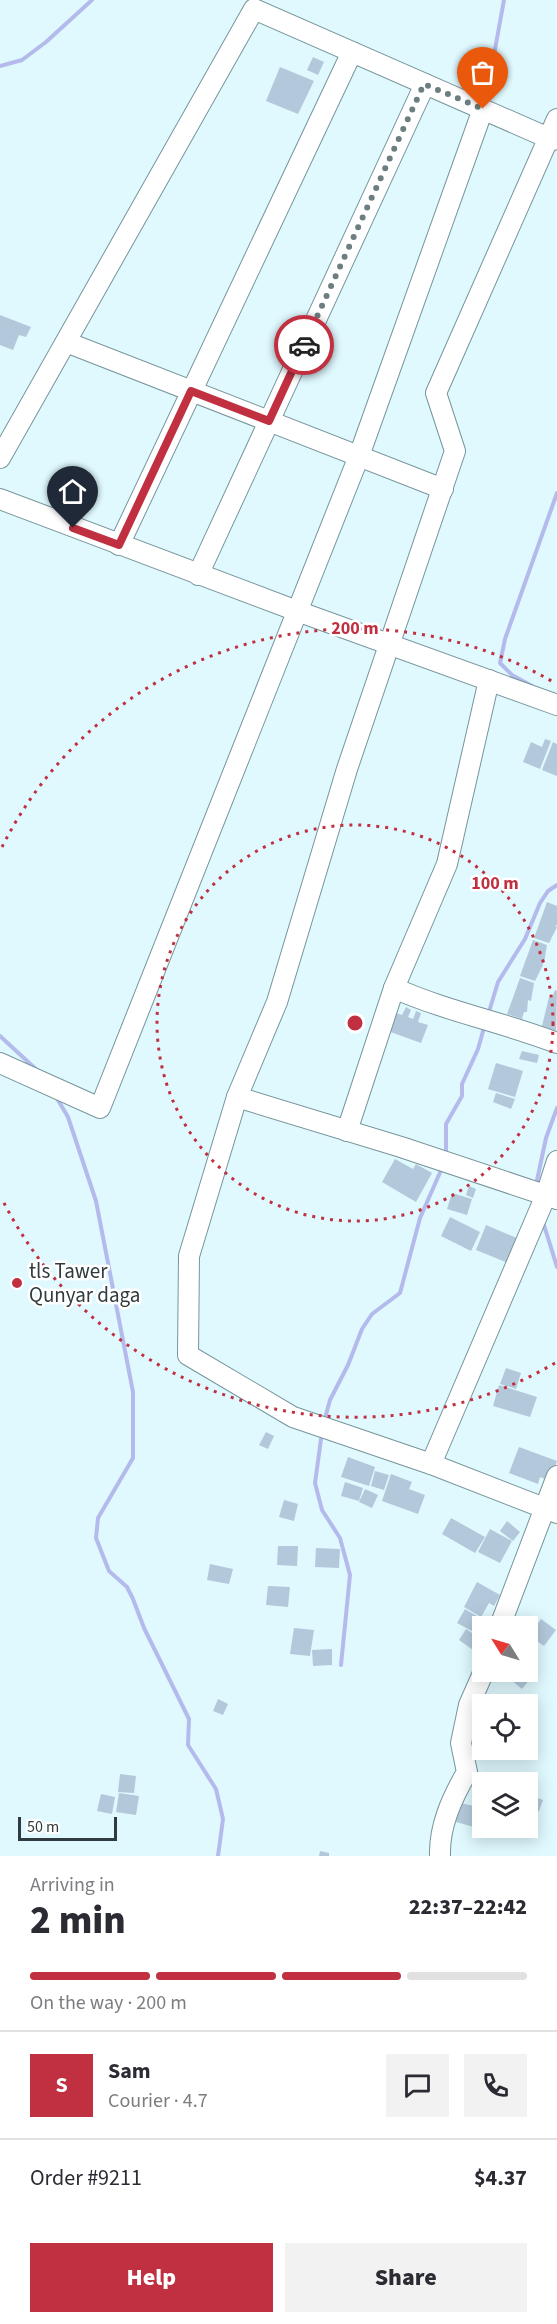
<!DOCTYPE html>
<html lang="en">
<head>
<meta charset="utf-8">
<style>
	:root { --surface:#fff; --page:#f2f2f3; --text:#2b2b33; --muted:#7c7c81; --line:#e1e1e2; --accent:#c03040 }
	body { margin:0; font-family:"Source Sans 3",sans-serif; background:var(--page); color:var(--text); height:100vh; display:flex; flex-direction:column; font-size:22px; white-space:nowrap }
	* { box-sizing:border-box; margin:0 }
	p { font-size:20px; color:var(--muted) }
	.icon { flex:none; width:33px; height:33px; fill:none; stroke:currentColor; stroke-width:2; stroke-linecap:round; stroke-linejoin:round }
	.map { position:relative; height:1856px; overflow:hidden }
	.side { display:flex; flex-direction:column; background:var(--surface); flex:1 }
	.side>* { flex:none }
	.needle { width:39px; rotate:307deg }
	.controls { position:absolute; left:472px; top:1616px; display:grid; gap:12px }
	.controls a { display:grid; place-items:center; width:66px; height:66px; border-radius:0px; background:var(--surface); box-shadow:0 3px 15px #0003; font-size:30px }
	.scale { position:absolute; left:18px; bottom:15px; width:99px; box-sizing:border-box; padding-left:6px; border:3px solid #2f3b3e; border-top:0; font-size:16px; line-height:21px; white-space:nowrap; color:#2f3b3e; -webkit-text-stroke:4px #fff; paint-order:stroke }
	.pin { position:absolute; display:grid; place-items:center; width:51px; height:51px; color:#fff; margin:-62px -26px; border-radius:50% 50% 50% 0; rotate:-45deg; box-shadow:0 0 6px #0007 }
	.pin .icon { rotate:45deg }
	.courier { position:absolute; display:grid; place-items:center; width:60px; height:60px; margin:-30px; border:4px solid #c03040; border-radius:50%; background:#fff; color:#222; box-shadow:0 2px 8px #0007 }
	.headline em { font-style:normal; font-weight:800 }
	.headline div { display:flex; flex-direction:column-reverse }
	.headline { display:flex; align-items:center; justify-content:space-between; height:102px; padding:0 30px }
	h1 { font-size:39px; font-weight:800; line-height:45px }
	.bar { display:grid; grid-template-columns:repeat(4,1fr); gap:9px 6px; align-content:center; height:72px; padding:0 30px }
	.bar i { height:8px; border-radius:4px; background:var(--line) }
	.bar .on { background:var(--accent) }
	.bar p { grid-column:span 4 }
	.line { display:flex; align-items:center; gap:15px; padding:0 30px; border-top:2px solid var(--line) }
	.line div { flex:1 }
	.round { display:grid; place-items:center; flex:none; width:63px; height:63px; border-radius:0px; background:var(--page) }
	.primary-button { display:flex; gap:12px; margin-top:auto; padding:12px 30px }
	.primary-button a { flex:1; height:69px; border-radius:0px; background:var(--accent); color:#fff; font-size:24px; font-weight:800; line-height:69px; text-align:center }
	.primary-button a+a { background:var(--page); color:var(--text) }
	.map>svg:first-child { display:block }
	.lines { fill:none; stroke-linecap:round; stroke-linejoin:round }
	.stream { stroke:#b4bbec; stroke-width:4 }
	.building { fill:#b3c9db }
	.minor-casing { stroke:#77959b; stroke-width:22 }
	.minor { stroke:#fff; stroke-width:20 }
	.done { stroke:#6d7e81; stroke-width:6; stroke-dasharray:0 10.8 }
	.route { stroke:#c03040; stroke-width:8 }
	.ring { fill:none; stroke:#c03040; stroke-width:3; stroke-dasharray:3 6 }
	.poi-dot { fill:#c03040; stroke:#fff; stroke-width:2 }
	.labels { text-anchor:middle; dominant-baseline:central; stroke-width:5; stroke-linejoin:round; paint-order:stroke }
	.poi-label { font-size:21px; fill:#2f3b3e; stroke:#fff; text-anchor:start }
	.centre { fill:#c03040; stroke:#fff; stroke-width:3 }
	.ring-label { font-size:18px; text-anchor:middle; font-weight:bold; fill:#c03040; stroke:#fff; stroke-width:5; stroke-linejoin:round; paint-order:stroke }
</style>
</head>
<body>
<div class="map">
<svg width="557" height="1856" viewBox="0 0 557 1856">
	<rect width="100%" height="100%" fill="#dff9fe"/>
	<g class="lines">
		<!-- stream -->
		<g class="stream">
			<path d="M0 66 22 60 46 42 92 0"/>
			<path d="M485 104 504 0"/>
			<path d="M532 686 512 675 500 663 505 639 557 493"/>
			<path d="M488 1015 498 982 525 939 540 903 548 891 557 885"/>
			<path d="M0 1036 39 1072"/>
			<path d="M55 1095 68 1117 96 1201 133 1392V1458L98 1518 96 1538 109 1571 127 1587 133 1599 144 1628 189 1719 188 1745 216 1789 223 1819 218 1856"/>
			<path d="M446 1155V1124L462 1096V1084L478 1049 485 1024"/>
			<path d="M536 1185 546 1138 557 1108"/>
			<path d="M543 1222 557 1267"/>
			<path d="M324 1422 330 1400 348 1365 362 1329 372 1314 400 1293 420 1218 442 1168"/>
			<path d="M322 1432 315 1483 322 1510 340 1538 350 1575 341 1665"/>
		</g>
	</g>
	<!-- building -->
	<g class="building">
		<path d="M313 57 324 62 318 75 307 70Z"/>
		<path d="M280 67 314 81 298 114 266 101Z"/>
		<path d="M0 315 31 327 26 337 19 335 13 350 0 345Z"/>
		<path d="M545 739 551 741 540 769 523 762 531 742 542 747Z"/>
		<path d="M553 742 557 744V776L542 770Z"/>
		<path d="M547 902 557 906V925L555 926 557 927 549 943 534 938Z"/>
		<path d="M533 940 547 945 544 963 542 962 543 965 535 981 520 976Z"/>
		<path d="M520 978 534 983 531 1001 528 1000 527 1012H524L522 1019 507 1014Z"/>
		<path d="M555 990 557 991 556 1031 542 1026 549 997 552 998Z"/>
		<path d="M406 1007 411 1010 408 1017 413 1019 416 1011 421 1013 418 1022 428 1025 421 1043 385 1030 392 1012 402 1015Z"/>
		<path d="M522 1051 539 1055 537 1063 519 1059Z"/>
		<path d="M496 1063 523 1071 515 1097 488 1089Z"/>
		<path d="M496 1093 515 1099 511 1109 493 1102Z"/>
		<path d="M395 1159 413 1169 416 1164 432 1173 416 1202 382 1182Z"/>
		<path d="M469 1186 476 1189 473 1198 466 1195Z"/>
		<path d="M452 1193 472 1199 467 1215 447 1209Z"/>
		<path d="M450 1217 480 1232 471 1251 441 1236Z"/>
		<path d="M486 1225 519 1239 508 1263 476 1250Z"/>
		<path d="M506 1368 521 1373 516 1389 500 1384Z"/>
		<path d="M499 1385 537 1397 530 1417 493 1406Z"/>
		<path d="M266 1432 274 1436 268 1449 259 1445Z"/>
		<path d="M519 1447 557 1461 550 1481 540 1477 538 1484 509 1473Z"/>
		<path d="M348 1457 375 1467 369 1486 341 1477Z"/>
		<path d="M375 1471 389 1475 384 1490 371 1486Z"/>
		<path d="M391 1474 412 1482 409 1489 425 1495 418 1514 382 1501Z"/>
		<path d="M345 1482 363 1488 359 1501 341 1496Z"/>
		<path d="M365 1489 378 1495 372 1508 359 1502Z"/>
		<path d="M284 1500 298 1504 294 1521 279 1517Z"/>
		<path d="M451 1518 485 1537 475 1553 442 1534Z"/>
		<path d="M507 1521 520 1532 513 1541 500 1531Z"/>
		<path d="M490 1529 512 1541 500 1563 478 1552Z"/>
		<path d="M278 1546H298L297 1566 277 1565Z"/>
		<path d="M316 1548 340 1549 339 1568 315 1567Z"/>
		<path d="M210 1564 233 1569 229 1584 207 1580Z"/>
		<path d="M477 1582 500 1595 494 1606 489 1603 481 1617 464 1607Z"/>
		<path d="M268 1586 290 1587 288 1607 266 1605Z"/>
		<path d="M465 1609 482 1619 474 1632 457 1623Z"/>
		<path d="M541 1619 556 1630 544 1646 528 1635V1627L533 1630Z"/>
		<path d="M294 1628 314 1630 310 1656 290 1654Z"/>
		<path d="M466 1629 481 1639 473 1650 459 1640Z"/>
		<path d="M332 1649V1665L313 1666 312 1650Z"/>
		<path d="M518 1671 530 1679 522 1689 511 1680Z"/>
		<path d="M218 1699 228 1704 223 1715 213 1711Z"/>
		<path d="M470 1703 483 1705V1719L468 1717Z"/>
		<path d="M120 1774 136 1776 134 1793 118 1792Z"/>
		<path d="M483 1791V1806H480L479 1792Z"/>
		<path d="M119 1793 139 1796 136 1815 116 1812Z"/>
		<path d="M101 1794 115 1797 112 1814 97 1811Z"/>
		<path d="M528 1794 543 1800 539 1811 528 1807Z"/>
		<path d="M460 1803 479 1807 474 1827 456 1822Z"/>
		<path d="M528 1812 534 1813 531 1830 522 1828 528 1827Z"/>
		<path d="M320 1851 329 1853V1856H319Z"/>
	</g>
	<g class="lines">
		<!-- minor casing -->
		<g class="minor-casing">
			<g id="minor">
				<path d="M557 119 436 393 455 451 347 769 277 1002 237 1097 189 1256 188 1355 293 1417 431 1464 557 1513"/>
				<path d="M66 342 443 489"/>
				<path d="M0 458 254 9 553 140"/>
				<path d="M0 499 297 611 557 705"/>
				<path d="M119 545 352 52"/>
				<path d="M198 575 425 84"/>
				<path d="M394 988C448 1012 503 1022 557 1043"/>
				<path d="M0 1063 100 1108 359 456 483 109"/>
				<path d="M237 1097 401 1147 557 1199"/>
				<path d="M347 1131 394 988 447 864 489 680"/>
				<path d="M431 1464 546 1195 557 1161"/>
				<path d="M500 1626 557 1476"/>
				<path d="M440 1856C439 1826 452 1798 467 1772L461 1743 469 1705 484 1671"/>
			</g>
		</g>
		<!-- minor -->
		<use href="#minor" class="minor"/>
	</g>
	<g class="lines">
		<!-- done -->
		<path class="done" d="M304 345 424 84 483 109"/>
		<!-- route -->
		<path class="route" d="M73 528 119 545 191 391 269 421 304 345"/>
	</g>
	<!-- distance rings -->
	<g class="ring">
		<circle cx="355" cy="1023" r="198"/>
		<path d="M555 1363A395 395 0 0 1 2 1199M2 847A395 395 0 0 1 555 683"/>
	</g>
	<!-- markers -->
	<circle class="poi-dot" cx="17" cy="1283" r="6"/>
	<g class="labels">
		<!-- poi labels -->
		<g class="poi-label">
			<text x="29" y="1271">tls Tawer<tspan x="29" dy="24">Qunyar daga</tspan></text>
		</g>
	</g>
	<circle cx="355" cy="1023" r="9" class="centre"/>
	<g class="ring-label">
		<text x="355" y="634">200 m</text>
		<text x="495" y="889">100 m</text>
	</g>
</svg>
<div class="controls">
<a><svg class="needle" viewBox="-14 -14 28 28"><path d="M0-13l5 13h-10z" fill="#e53935"/><path d="M0 13l5-13h-10z" fill="#7c7c81"/></svg></a>
<a><svg class="icon" aria-label="locate" viewBox="0 0 24 24"><circle cx="12" cy="12" r="6"/><path d="M12 2v4M12 18v4M2 12h4M18 12h4"/></svg></a>
<a><svg class="icon" aria-label="layers" viewBox="0 0 24 24"><path d="M12 4l9 5-9 5-9-5zM3 14l9 5 9-5"/></svg></a>
</div>
<div class="scale">50 m</div>
<div class="pin" style="left:483px;top:109px;background:#ea580c"><svg class="icon" aria-label="bag" viewBox="0 0 24 24"><path d="M5 8h14l-1 12H6zM9 8a3 3 0 0 1 6 0"/></svg></div>
<div class="pin" style="left:73px;top:528px;background:#1f2937"><svg class="icon" aria-label="home" viewBox="0 0 24 24"><path d="M3 11l9-7 9 7M6 9v11h12V9"/></svg></div>
<div class="courier" style="left:304px;top:345px"><svg class="icon" aria-label="car" viewBox="0 0 24 24"><path d="M5 17H2v-5l4-1 3-4h7l3 4 3 1v5h-3M9 17h6M6 11h13"/><circle cx="7" cy="17" r="2"/><circle cx="17" cy="17" r="2"/></svg></div>
</div>
<section class="side">
<div class="headline"><div><h1>2 min</h1><p>Arriving in</p></div><em>22:37–22:42</em></div>
<div class="bar"><i class="on"></i><i class="on"></i><i class="on"></i><i></i><p>On the way · 200 m</p></div>
<div class="line" style="height:108px"><b class="round" style="background:var(--accent);color:#fff">S</b><div><b>Sam</b><p>Courier · 4.7</p></div><a class="round"><svg class="icon" aria-label="chat" viewBox="0 0 24 24"><path d="M4 5h16v11H9l-5 4z"/></svg></a><a class="round"><svg class="icon" aria-label="phone" viewBox="0 0 24 24"><path d="M5 4h4l2 5-3 2q2 4 5 5l2-3 5 2v4C11 20 4 13 5 4z"/></svg></a></div>
<div class="line" style="height:78px"><div>Order #9211</div><b>$4.37</b></div>
<div class="primary-button"><a>Help</a><a>Share</a></div>
</section>
</body>
</html>
